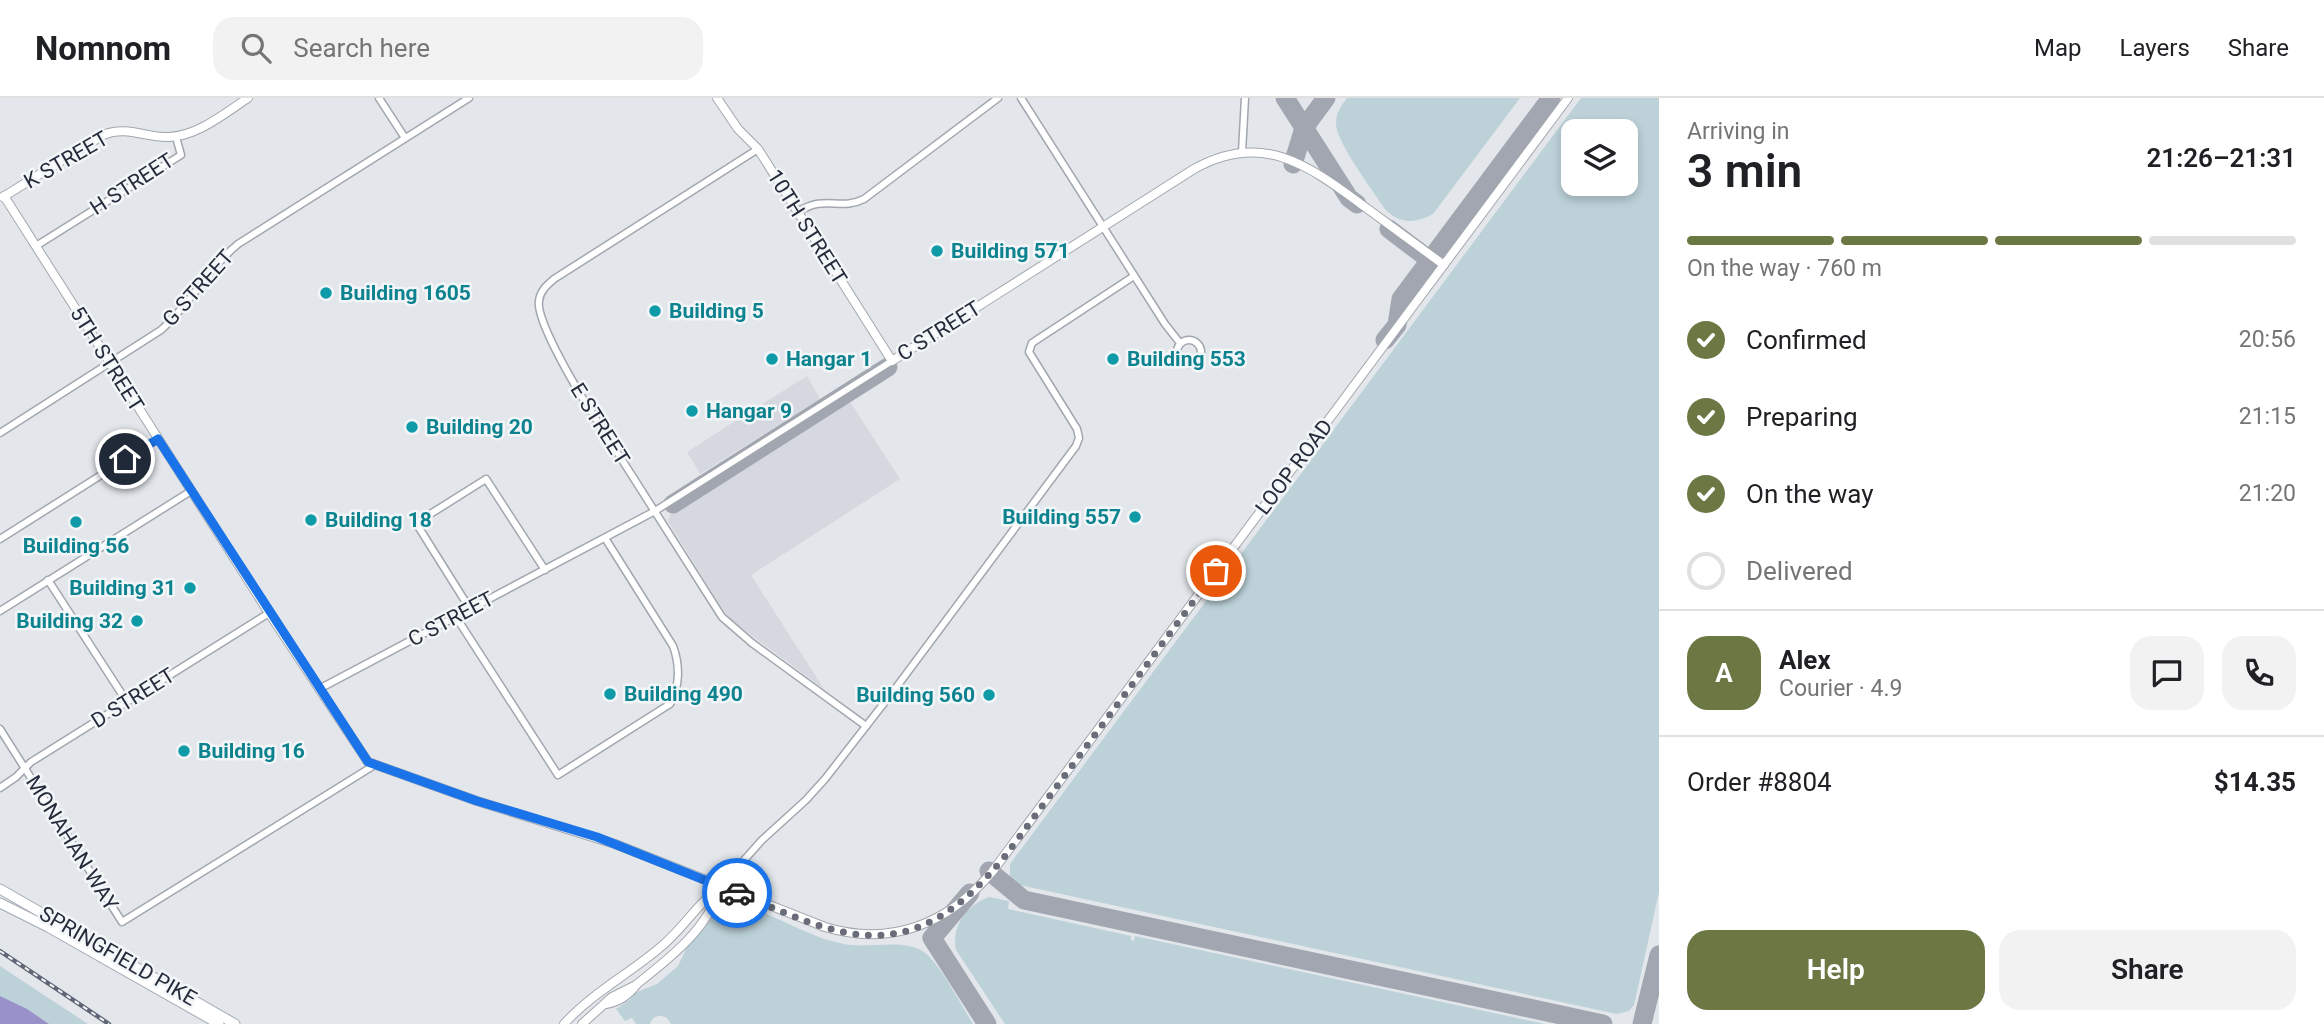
<!DOCTYPE html>
<html lang="en">
<head>
<meta charset="utf-8">
<style>
	:root { --surface:#fff; --page:#f2f2f2; --text:#202124; --muted:#757577; --line:#e0e0e0; --accent:#6c7844 }
	body { margin:0; font-family:Roboto,sans-serif; background:var(--page); color:var(--text); height:100vh; display:flex; flex-direction:column; font-size:26px; white-space:nowrap }
	* { box-sizing:border-box; margin:0 }
	p { font-size:23px; color:var(--muted) }
	.icon { flex:none; width:38px; height:38px; fill:none; stroke:currentColor; stroke-width:2; stroke-linecap:round; stroke-linejoin:round }
	.map { position:relative; flex:1; overflow:hidden }
	.sheet { display:flex; flex-direction:column; background:var(--surface); width:665px }
	.sheet>* { flex:none }
	.tools { position:absolute; left:1561px; top:21px; display:grid; gap:14px }
	.tools a { display:grid; place-items:center; width:77px; height:77px; border-radius:14px; background:var(--surface); box-shadow:0 4px 10px #0003; font-size:35px }
	.pin { position:absolute; display:grid; place-items:center; width:60px; height:60px; color:#fff; margin:-30px; border:4px solid #fff; border-radius:50%; box-shadow:0 2px 7px #0007 }
	.courier { position:absolute; display:grid; place-items:center; width:70px; height:70px; margin:-35px; border:5px solid #1a73e8; border-radius:50%; background:#fff; color:#222; box-shadow:0 2px 9px #0007 }
	.overview em { font-style:normal; font-weight:600 }
	.overview div { display:flex; flex-direction:column-reverse }
	.overview { display:flex; align-items:center; justify-content:space-between; height:119px; padding:0 28px }
	h1 { font-size:46px; font-weight:600; line-height:52px }
	.bar { display:grid; grid-template-columns:repeat(4,1fr); gap:10px 7px; align-content:center; height:84px; padding:0 28px }
	.bar i { height:9px; border-radius:5px; background:var(--line) }
	.bar .current { background:var(--accent) }
	.bar p { grid-column:span 4 }
	.line { display:flex; align-items:center; gap:18px; padding:0 28px; border-top:2px solid var(--line) }
	.line div { flex:1 }
	.round { display:grid; place-items:center; flex:none; width:74px; height:74px; border-radius:21px; background:var(--page) }
	ol { padding:0 28px; list-style:none }
	li { display:flex; align-items:center; gap:21px; height:77px }
	li p { margin-inline-start:auto }
	li .icon { padding:7px; border-radius:50%; background:var(--accent); color:#fff; stroke-width:4 }
	li:last-child { color:var(--muted) }
	li i { width:38px; height:38px; border:4px solid var(--line); border-radius:50% }
	.button { display:flex; gap:14px; margin-top:auto; padding:14px 28px }
	.button a { flex:1; height:80px; border-radius:21px; background:var(--accent); color:#fff; font-size:28px; font-weight:600; line-height:80px; text-align:center }
	.button a+a { background:var(--page); color:var(--text) }
	header { display:flex; align-items:center; gap:42px; box-sizing:border-box; height:98px; padding:0 35px; background:var(--surface); border-bottom:2px solid var(--line) }
	header strong { font-size:33px }
	nav { display:flex; gap:38px; margin-inline-start:auto; font-size:24px }
	.search { width:490px; height:63px; background:var(--page); display:flex; align-items:center; gap:18px; box-sizing:border-box; padding:0 24px; border-radius:21px; color:var(--muted); font-size:26px }
	main { display:flex; flex:1; min-height:0 }
	.map>svg:first-child { display:block }
	.built { fill:#d5d9df }
	.green { fill:#bcd1d8; fill-rule:evenodd }
	.water { fill:#9992ca }
	.lines { fill:none; stroke-linecap:round; stroke-linejoin:round }
	.taxiway { stroke:#a1a6b0; stroke-width:19 }
	.minor-casing { stroke:#a2a7af; stroke-width:9 }
	.tertiary-casing { stroke:#a2a7af; stroke-width:10 }
	.secondary-casing { stroke:#a3aab6; stroke-width:11 }
	.minor { stroke:#fff; stroke-width:6 }
	.tertiary { stroke:#fff; stroke-width:8 }
	.secondary { stroke:#fff; stroke-width:9 }
	.rail-casing { stroke:#5f6676; stroke-width:4.5 }
	.rail { stroke:#f3f6f8; stroke-width:2; stroke-dasharray:5; stroke-linecap:butt }
	.done { stroke:#686d79; stroke-width:7; stroke-dasharray:0 12.6 }
	.route { stroke:#1a73e8; stroke-width:9 }
	.culture-dot { fill:#0f9aa8; stroke:#f3f6f8; stroke-width:2.5 }
	.labels { text-anchor:middle; dominant-baseline:central; stroke-width:5; stroke-linejoin:round; paint-order:stroke }
	.street-label { font-size:21px; fill:#252b3b; stroke:#f3f6f8 }
	.culture-label { font-size:21px; font-weight:bold; fill:#0d838f; stroke:#f3f6f8; text-anchor:start }
</style>
</head>
<body>
<header>
<strong>Nomnom</strong>
<div class="search"><svg class="icon" aria-label="search" viewBox="0 0 24 24"><circle cx="10" cy="10" r="6"/><path d="M15 15l6 6"/></svg>Search here</div>
<nav><a>Map</a><a>Layers</a><a>Share</a></nav>
</header>
<main>
<div class="map">
<svg width="1659" height="926" viewBox="0 0 1659 926">
	<rect width="100%" height="100%" fill="#e3e7eb"/>
	<!-- built -->
	<g class="built">
		<path d="M807 278 820 301 700 376 687 354 743 318 749 322 756 318V310Z"/>
		<path d="M849 302 900 381 751 477 824 591 731 522 716 501 668 423 671 414Z"/>
	</g>
	<!-- green -->
	<g class="green">
		<path d="M1347 0H1520L1433 116C1415 126 1398 126 1384 110 1373 92 1335 43 1336 25 1336 15 1341 8 1347 0Z"/>
		<path d="M1581 0H1659V794L1634 907 1629 913 1617 916 1015 786 1010 778V766ZM1573 33H1626V86H1573Z"/>
		<path d="M989 799 1009 803 1008 811 1131 838V842L1134 843 1135 838 1545 926H1005L956 852C951 828 967 807 989 799Z"/>
		<path d="M732 804C771 813 805 839 844 846 869 851 904 840 924 854 940 866 962 908 973 926H671L667 920C659 916 653 918 650 926H636L632 920 625 923 616 911 631 901 632 896 657 886 678 868 687 849 719 812 723 807Z"/>
		<path d="M0 868 88 926H0Z"/>
	</g>
	<!-- water -->
	<path class="water" d="M0 898 27 911 49 926H0Z"/>
	<g class="lines">
		<!-- taxiway -->
		<g class="taxiway">
			<path d="M1285 0 1349 100 1357 106"/>
			<path d="M1293 66 1304 30 1326 0"/>
			<path d="M1389 131 1430 162"/>
			<path d="M1385 242 1397 227 1401 201 1551 0"/>
			<path d="M673 406 888 269"/>
			<path d="M989 773 1024 802 1603 926"/>
			<path d="M970 795 932 840 987 926"/>
			<path d="M1642 926 1659 857"/>
		</g>
		<!-- minor casing -->
		<g class="minor-casing">
			<g id="minor">
				<path d="M379 0 405 40"/>
				<path d="M1021 0 1165 226 1180 245"/>
				<path d="M758 51 554 181C547 187 540 193 539 203 536 221 571 281 582 299L722 519 752 545 866 628"/>
				<path d="M1242 54 1245 0"/>
				<path d="M798 114C825 96 840 113 864 101L998 0"/>
				<path d="M36 148 181 57 176 39"/>
				<circle cx="1189" cy="254" r="12"/>
				<path d="M0 335 161 232C190 206 208 171 238 146L469 0"/>
				<path d="M0 441 158 341"/>
				<path d="M48 482 127 604"/>
				<path d="M470 511 416 425 486 381 545 472"/>
				<path d="M0 513 191 393"/>
				<path d="M456 519 558 677 670 606C680 589 680 567 673 548L605 440"/>
				<path d="M319 591 655 413 892 263"/>
				<path d="M0 631 122 824 373 668"/>
				<path d="M0 690 16 679 31 664 269 515"/>
				<path d="M721 788 762 742 806 702 825 681 895 591 1076 348 1079 340 1077 331 1029 254 1032 245 1134 178"/>
			</g>
		</g>
		<!-- tertiary casing -->
		<g class="tertiary-casing">
			<g id="tertiary">
				<path d="M717 0 738 31 758 51 892 263 1194 71C1263 32 1309 68 1365 109 1391 128 1418 148 1444 167"/>
				<path d="M4 98 269 515 368 664 477 703 615 746 825 829C891 849 948 826 992 774L1568 0"/>
				<path d="M3 99 103 37C127 27 146 40 169 39 198 38 225 15 248 0"/>
				<path d="M606 906C619 904 629 897 637 886 670 860 708 831 721 788"/>
				<path d="M564 926C593 894 631 875 663 847 684 829 698 805 721 788"/>
				<path d="M582 926 612 899 636 887"/>
			</g>
		</g>
		<!-- secondary casing -->
		<g class="secondary-casing">
			<g id="secondary">
				<path d="M0 791 235 926"/>
				<path d="M0 805 48 829 219 926"/>
			</g>
		</g>
		<!-- minor -->
		<use href="#minor" class="minor"/>
		<!-- tertiary -->
		<use href="#tertiary" class="tertiary"/>
		<!-- secondary -->
		<use href="#secondary" class="secondary"/>
		<!-- rail casing -->
		<g class="rail-casing">
			<path id="rail" d="M0 853 109 926"/>
		</g>
		<!-- rail -->
		<use href="#rail" class="rail"/>
	</g>
	<g class="lines">
		<!-- done -->
		<path class="done" d="M737 795C770 808 804 825 839 833 913 851 962 811 1006 757L1216 473"/>
		<!-- route -->
		<path class="route" d="M125 361 158 341 368 664 477 703 597 739 737 795"/>
	</g>
	<!-- markers -->
	<g class="culture-dot">
		<circle cx="937" cy="153" r="7"/>
		<circle cx="326" cy="195" r="7"/>
		<circle cx="655" cy="213" r="7"/>
		<circle cx="772" cy="261" r="7"/>
		<circle cx="1113" cy="261" r="7"/>
		<circle cx="692" cy="313" r="7"/>
		<circle cx="412" cy="329" r="7"/>
		<circle cx="1135" cy="419" r="7"/>
		<circle cx="311" cy="422" r="7"/>
		<circle cx="76" cy="424" r="7"/>
		<circle cx="190" cy="490" r="7"/>
		<circle cx="137" cy="523" r="7"/>
		<circle cx="610" cy="596" r="7"/>
		<circle cx="989" cy="597" r="7"/>
		<circle cx="184" cy="653" r="7"/>
	</g>
	<g class="labels">
		<!-- street labels -->
		<g class="street-label">
			<text transform="translate(66 62) rotate(-30)">K STREET</text>
			<text transform="translate(132 86) rotate(-33)">H STREET</text>
			<text transform="translate(807 129) rotate(58)">10TH STREET</text>
			<text transform="translate(198 190) rotate(-48)">G STREET</text>
			<text transform="translate(939 233) rotate(-32)">C STREET</text>
			<text transform="translate(107 261) rotate(58)">5TH STREET</text>
			<text transform="translate(600 326) rotate(58)">E STREET</text>
			<text transform="translate(1294 369) rotate(-53)">LOOP ROAD</text>
			<text transform="translate(451 521) rotate(-28)">C STREET</text>
			<text transform="translate(133 600) rotate(-32)">D STREET</text>
			<text transform="translate(72 745) rotate(58)">MONAHAN WAY</text>
			<text transform="translate(118 858) rotate(30)">SPRINGFIELD PIKE</text>
		</g>
		<!-- culture labels -->
		<g class="culture-label">
			<text x="951" y="153">Building 571</text>
			<text x="340" y="195">Building 1605</text>
			<text x="669" y="213">Building 5</text>
			<text x="786" y="261">Hangar 1</text>
			<text x="1127" y="261">Building 553</text>
			<text x="706" y="313">Hangar 9</text>
			<text x="426" y="329">Building 20</text>
			<text x="1121" y="419" text-anchor="end">Building 557</text>
			<text x="325" y="422">Building 18</text>
			<text x="76" y="448" text-anchor="middle">Building 56</text>
			<text x="176" y="490" text-anchor="end">Building 31</text>
			<text x="123" y="523" text-anchor="end">Building 32</text>
			<text x="624" y="596">Building 490</text>
			<text x="975" y="597" text-anchor="end">Building 560</text>
			<text x="198" y="653">Building 16</text>
		</g>
	</g>
</svg>
<div class="tools">
<a><svg class="icon" aria-label="layers" viewBox="0 0 24 24"><path d="M12 4l9 5-9 5-9-5zM3 14l9 5 9-5"/></svg></a>
</div>
<div class="pin" style="left:1216px;top:473px;background:#ea580c"><svg class="icon" aria-label="bag" viewBox="0 0 24 24"><path d="M5 8h14l-1 12H6zM9 8a3 3 0 0 1 6 0"/></svg></div>
<div class="pin" style="left:125px;top:361px;background:#1f2937"><svg class="icon" aria-label="home" viewBox="0 0 24 24"><path d="M3 11l9-7 9 7M6 9v11h12V9"/></svg></div>
<div class="courier" style="left:737px;top:795px"><svg class="icon" aria-label="car" viewBox="0 0 24 24"><path d="M5 17H2v-5l4-1 3-4h7l3 4 3 1v5h-3M9 17h6M6 11h13"/><circle cx="7" cy="17" r="2"/><circle cx="17" cy="17" r="2"/></svg></div>
</div>
<section class="sheet">
<div class="overview"><div><h1>3 min</h1><p>Arriving in</p></div><em>21:26–21:31</em></div>
<div class="bar"><i class="current"></i><i class="current"></i><i class="current"></i><i></i><p>On the way · 760 m</p></div>
<ol>
<li><svg class="icon" aria-label="check" viewBox="0 0 24 24"><path d="M5 12l5 5 9-10"/></svg>Confirmed<p>20:56</p></li>
<li><svg class="icon" aria-label="check" viewBox="0 0 24 24"><path d="M5 12l5 5 9-10"/></svg>Preparing<p>21:15</p></li>
<li><svg class="icon" aria-label="check" viewBox="0 0 24 24"><path d="M5 12l5 5 9-10"/></svg>On the way<p>21:20</p></li>
<li><i></i>Delivered</li>
</ol>
<div class="line" style="height:126px"><b class="round" style="background:var(--accent);color:#fff">A</b><div><b>Alex</b><p>Courier · 4.9</p></div><a class="round"><svg class="icon" aria-label="chat" viewBox="0 0 24 24"><path d="M4 5h16v11H9l-5 4z"/></svg></a><a class="round"><svg class="icon" aria-label="phone" viewBox="0 0 24 24"><path d="M5 4h4l2 5-3 2q2 4 5 5l2-3 5 2v4C11 20 4 13 5 4z"/></svg></a></div>
<div class="line" style="height:91px"><div>Order #8804</div><b>$14.35</b></div>
<div class="button"><a>Help</a><a>Share</a></div>
</section>
</main>
</body>
</html>
